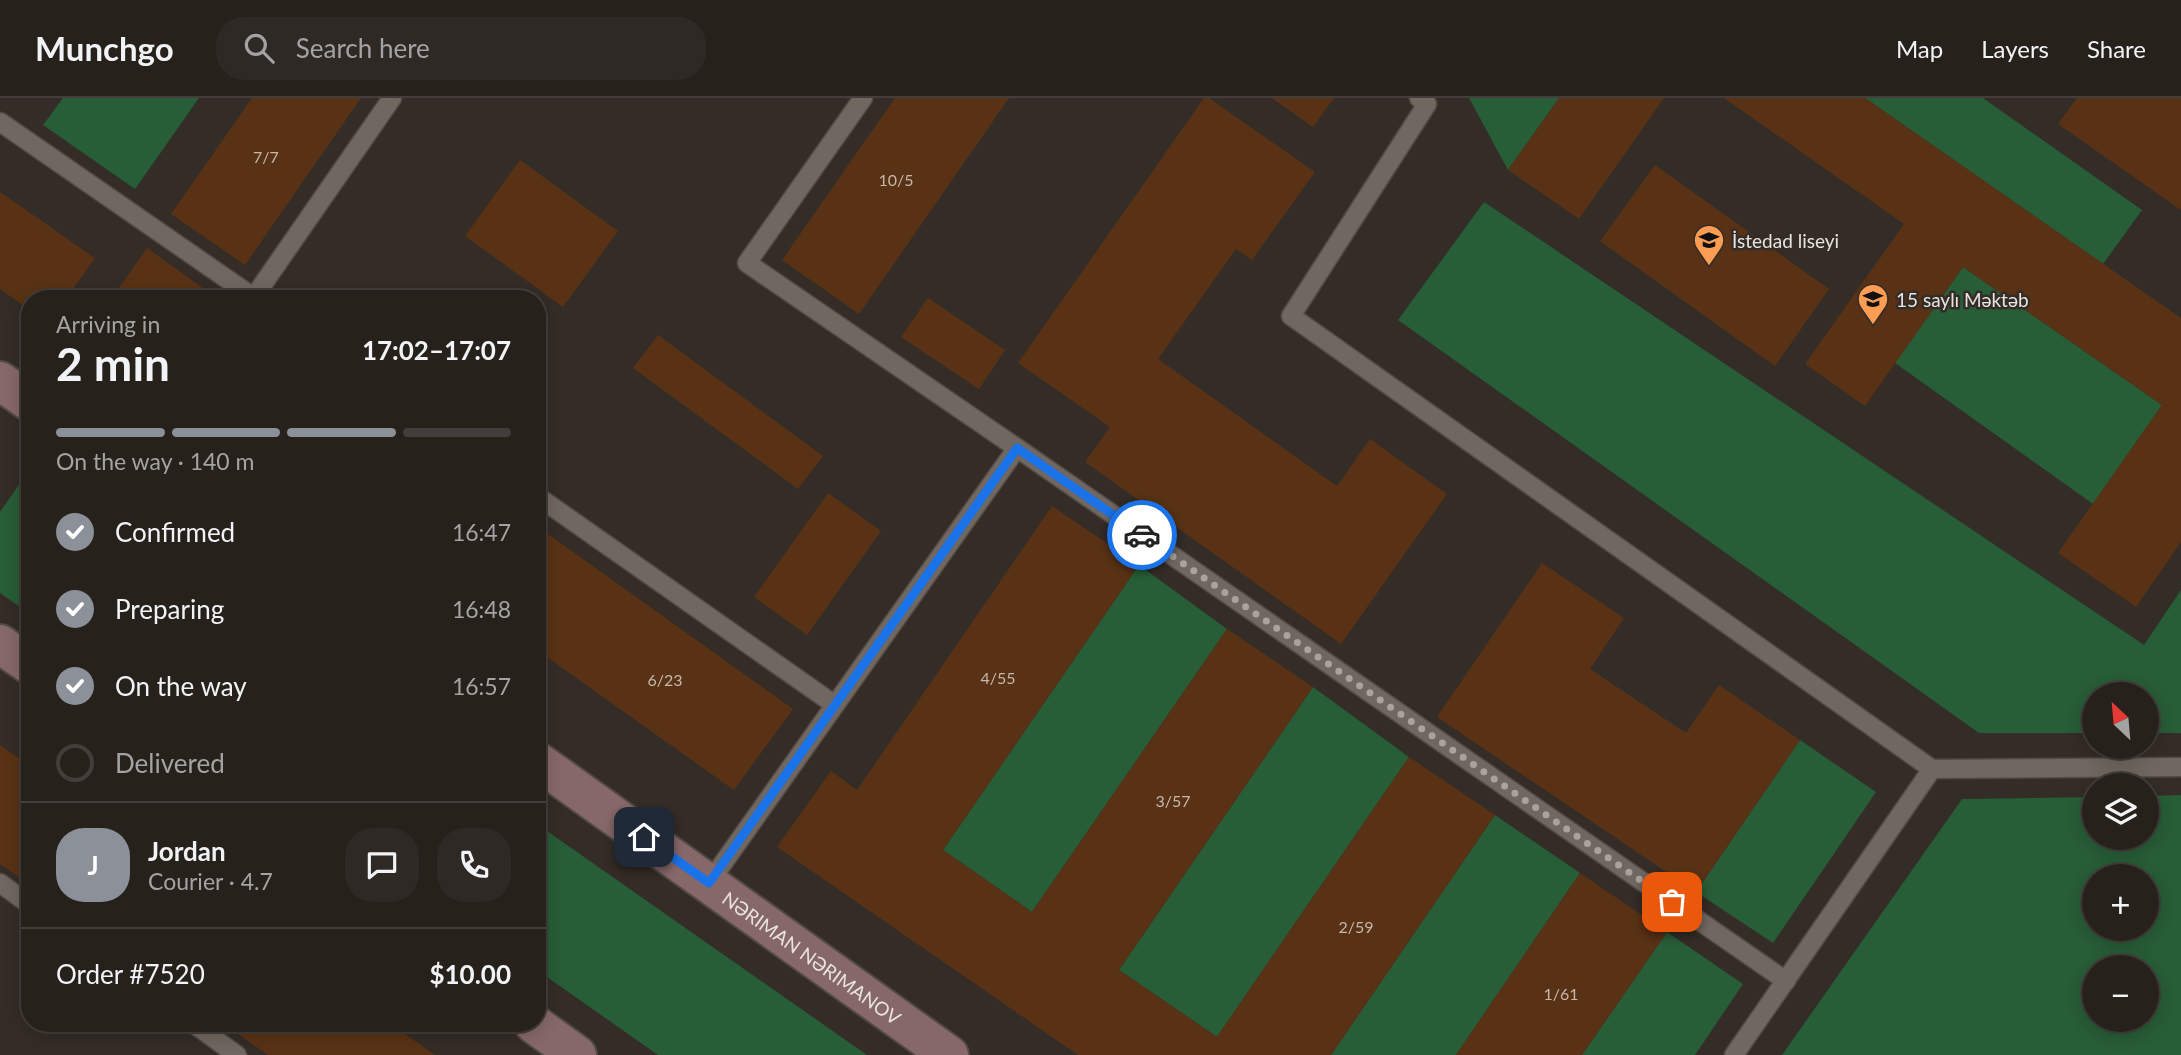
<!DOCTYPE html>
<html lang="en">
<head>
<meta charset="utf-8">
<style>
	:root { --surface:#27211c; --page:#2f2925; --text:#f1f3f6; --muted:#a4a3a3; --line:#433e3b; --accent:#8c9099 }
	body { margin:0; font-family:Lato,sans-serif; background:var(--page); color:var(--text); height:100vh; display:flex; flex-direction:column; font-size:26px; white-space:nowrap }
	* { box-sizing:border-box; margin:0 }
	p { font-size:23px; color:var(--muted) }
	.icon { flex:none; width:38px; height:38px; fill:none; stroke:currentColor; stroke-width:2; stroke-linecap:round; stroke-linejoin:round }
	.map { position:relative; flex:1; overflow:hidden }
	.details { position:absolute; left:21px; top:192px; width:525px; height:742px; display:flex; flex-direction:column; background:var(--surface); border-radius:28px; box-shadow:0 4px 18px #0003,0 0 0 2px var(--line) }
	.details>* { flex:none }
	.needle { width:46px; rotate:334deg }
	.controls { position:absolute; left:2082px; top:584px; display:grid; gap:14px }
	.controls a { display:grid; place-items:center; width:77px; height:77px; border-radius:50%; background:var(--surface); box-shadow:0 4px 18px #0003,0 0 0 2px var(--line); font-size:35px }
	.pin { position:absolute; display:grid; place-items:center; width:60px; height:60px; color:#fff; margin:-30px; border-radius:14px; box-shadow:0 4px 10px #0006 }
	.courier { position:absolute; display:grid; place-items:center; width:70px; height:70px; margin:-35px; border:5px solid #1a73e8; border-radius:50%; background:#fff; color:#222; box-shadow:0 2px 9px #0007 }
	.head em { font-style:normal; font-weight:700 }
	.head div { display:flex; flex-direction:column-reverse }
	.head { display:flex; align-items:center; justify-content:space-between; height:119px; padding:0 35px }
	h1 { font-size:46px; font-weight:700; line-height:52px }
	.bar { display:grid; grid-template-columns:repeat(4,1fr); gap:10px 7px; align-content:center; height:84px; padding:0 35px }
	.bar i { height:9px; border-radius:5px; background:var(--line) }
	.bar .active { background:var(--accent) }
	.bar p { grid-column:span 4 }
	.line { display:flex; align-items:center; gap:18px; padding:0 35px; border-top:2px solid var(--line) }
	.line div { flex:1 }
	.round { display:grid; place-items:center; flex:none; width:74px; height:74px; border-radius:28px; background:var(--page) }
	ol { padding:0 35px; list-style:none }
	li { display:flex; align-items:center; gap:21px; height:77px }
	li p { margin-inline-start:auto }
	li .icon { padding:7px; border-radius:50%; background:var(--accent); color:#fff; stroke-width:4 }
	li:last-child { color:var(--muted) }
	li i { width:38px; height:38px; border:4px solid var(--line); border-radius:50% }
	header { display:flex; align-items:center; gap:42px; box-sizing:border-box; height:98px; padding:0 35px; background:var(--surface); border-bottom:2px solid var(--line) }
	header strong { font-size:33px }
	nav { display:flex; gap:38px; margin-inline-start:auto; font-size:24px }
	.search { width:490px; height:63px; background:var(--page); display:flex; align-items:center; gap:18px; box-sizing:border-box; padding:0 24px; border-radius:28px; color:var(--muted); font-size:26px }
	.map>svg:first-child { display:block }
	.green { fill:#275d37; fill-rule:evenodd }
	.building { fill:#593215 }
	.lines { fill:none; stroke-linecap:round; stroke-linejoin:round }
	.lane-casing { stroke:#514a45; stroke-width:21 }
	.secondary-casing { stroke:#514a45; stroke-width:42 }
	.lane { stroke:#706760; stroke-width:18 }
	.secondary { stroke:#876868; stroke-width:38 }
	.done { stroke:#a9a39e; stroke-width:7; stroke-dasharray:0 12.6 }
	.route { stroke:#1a73e8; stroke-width:9 }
	.labels { text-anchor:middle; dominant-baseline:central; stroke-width:5; stroke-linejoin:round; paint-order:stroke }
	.number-label { font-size:16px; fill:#c4b7ac }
	.poi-label { font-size:19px; fill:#e8e3df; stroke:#342c26; text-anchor:start }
	.street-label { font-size:19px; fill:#e8e3df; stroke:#342c26 }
</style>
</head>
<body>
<header>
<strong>Munchgo</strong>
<div class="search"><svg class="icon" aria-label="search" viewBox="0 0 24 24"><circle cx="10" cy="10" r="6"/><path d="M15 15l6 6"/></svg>Search here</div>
<nav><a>Map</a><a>Layers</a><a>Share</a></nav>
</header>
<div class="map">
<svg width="2181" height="957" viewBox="0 0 2181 957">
	<rect width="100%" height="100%" fill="#342c26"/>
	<!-- green -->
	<g class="green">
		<path d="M63 0H199L135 91 43 27Z"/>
		<path d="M1469 0H1559L1508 72Z"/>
		<path d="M1865 0H1983L2142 112 2103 166Z"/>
		<path d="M1484 104 2144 547 2181 492V635H2147V597H2095V635H1979L1398 222Z"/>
		<path d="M1963 169 2162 307 2093 406 1895 265Z"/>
		<path d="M30 371V516L0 495V414Z"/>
		<path d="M1139 467 1227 531 1032 814 943 752Z"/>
		<path d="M1313 589 1409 659 1217 939 1119 872Z"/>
		<path d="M1800 642 1876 694 1773 845 1696 794Z"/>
		<path d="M2181 697V957H1782L1962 701 2095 699V740H2147V698ZM2095 779H2147V831H2095ZM2095 870H2147V922H2095Z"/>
		<path d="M1495 717 1580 775 1456 957H1331Z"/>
		<path d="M537 726 867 957H658L537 872Z"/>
		<path d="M1667 834 1743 886 1695 957H1582Z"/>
	</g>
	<!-- building -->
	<g class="building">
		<path d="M252 0H361L245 167 171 116Z"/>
		<path d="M895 0H1009L859 216 782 162Z"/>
		<path d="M1204 0H1209L1315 74 1252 162 1236 151 1158 261 1337 388 1370 341 1447 396 1341 546 1085 364 1110 329 1018 265Z"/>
		<path d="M1272 0H1334L1313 29Z"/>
		<path d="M1559 0H1664L1579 121 1508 72Z"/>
		<path d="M1724 0H1865L2181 220V444L2136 509 2058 455 2162 307 1963 169 1865 308 1805 266 1904 126Z"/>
		<path d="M2077 0H2181V112L2058 26Z"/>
		<path d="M520 62 618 133 563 209 465 138Z"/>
		<path d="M1655 67 1829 191 1775 268 1600 143Z"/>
		<path d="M0 94 95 160 66 201H30V212L0 191Z"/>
		<path d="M147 150 218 201H111Z"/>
		<path d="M928 200 1005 252 979 291 901 239Z"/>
		<path d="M658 237 823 358 798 391 633 270Z"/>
		<path d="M828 395 881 433 807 537 754 499Z"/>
		<path d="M1052 408 1139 467 943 752 1032 814 1227 531 1313 589 1119 872 1217 939 1409 659 1495 717 1331 957H1078L777 749 831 673 857 692Z"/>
		<path d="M537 428 793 611 734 692 537 552Z"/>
		<path d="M1542 465 1624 520 1590 571 1686 635 1719 587 1800 642 1696 794 1437 619Z"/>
		<path d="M0 647 30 668V787L0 766Z"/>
		<path d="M1580 775 1667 834 1582 957H1456Z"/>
		<path d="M224 926H391L435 957H268Z"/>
	</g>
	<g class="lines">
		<!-- lane casing -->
		<g class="lane-casing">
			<g id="lane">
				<path d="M1419 0 1427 6 1291 218 1932 671 1734 957"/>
				<path d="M0 24 256 201"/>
				<path d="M254 199 392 0"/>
				<path d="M1017 350 1786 883"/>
				<path d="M537 398 835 607 709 785"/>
				<path d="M835 607 1017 350 747 165 863 0"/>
				<path d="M1932 671 2181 669"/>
				<path d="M0 785 30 807"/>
				<path d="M194 926 237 957"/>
			</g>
		</g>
		<!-- secondary casing -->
		<g class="secondary-casing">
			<g id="secondary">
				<path d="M0 283 30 304"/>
				<path d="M0 546 30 567"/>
				<path id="s1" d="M537 663 949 957"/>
				<path d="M534 926 577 957"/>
			</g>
		</g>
		<!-- lane -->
		<use href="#lane" class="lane"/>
		<!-- secondary -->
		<use href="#secondary" class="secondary"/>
	</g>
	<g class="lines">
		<!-- done -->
		<path class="done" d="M1142 437 1672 804"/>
		<!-- route -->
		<path class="route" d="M644 739 709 785 1017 350 1142 437"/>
	</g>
	<!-- icons -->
	<defs>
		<g id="school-pin" transform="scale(1.575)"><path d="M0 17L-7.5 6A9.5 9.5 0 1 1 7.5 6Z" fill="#fc9d53" stroke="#342c26"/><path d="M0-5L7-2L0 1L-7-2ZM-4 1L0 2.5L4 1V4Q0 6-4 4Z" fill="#111"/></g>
	</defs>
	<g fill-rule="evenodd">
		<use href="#school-pin" x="1709" y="142"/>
		<use href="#school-pin" x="1873" y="201"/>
	</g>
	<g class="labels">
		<!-- number labels -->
		<g class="number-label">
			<text x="266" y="58">7/7</text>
			<text x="896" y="81">10/5</text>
			<text x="998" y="579">4/55</text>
			<text x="665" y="581">6/23</text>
			<text x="1173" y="702">3/57</text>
			<text x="1356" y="828">2/59</text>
			<text x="1561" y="895">1/61</text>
		</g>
		<!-- poi labels -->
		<g class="poi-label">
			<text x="1732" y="142">İstedad liseyi</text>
			<text x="1896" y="201">15 saylı Məktəb</text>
		</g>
		<!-- street labels -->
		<g class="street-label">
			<text stroke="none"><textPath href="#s1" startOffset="338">NƏRIMAN NƏRIMANOV</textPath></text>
		</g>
	</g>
</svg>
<div class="controls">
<a><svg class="needle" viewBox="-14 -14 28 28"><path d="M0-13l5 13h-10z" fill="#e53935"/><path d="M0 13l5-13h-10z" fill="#a4a3a3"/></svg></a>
<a><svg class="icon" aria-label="layers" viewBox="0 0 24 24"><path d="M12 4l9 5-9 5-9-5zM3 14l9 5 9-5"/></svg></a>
<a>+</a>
<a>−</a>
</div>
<div class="pin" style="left:1672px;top:804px;background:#ea580c"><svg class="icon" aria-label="bag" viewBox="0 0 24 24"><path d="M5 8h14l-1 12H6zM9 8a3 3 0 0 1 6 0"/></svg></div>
<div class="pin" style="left:644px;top:739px;background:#1f2937"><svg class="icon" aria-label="home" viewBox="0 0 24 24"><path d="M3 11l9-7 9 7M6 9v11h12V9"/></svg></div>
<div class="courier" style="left:1142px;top:437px"><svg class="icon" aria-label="car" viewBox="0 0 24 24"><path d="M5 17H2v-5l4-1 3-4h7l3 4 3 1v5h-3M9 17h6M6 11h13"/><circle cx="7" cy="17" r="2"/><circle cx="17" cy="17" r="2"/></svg></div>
<section class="details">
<div class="head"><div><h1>2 min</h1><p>Arriving in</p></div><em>17:02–17:07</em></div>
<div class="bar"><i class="active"></i><i class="active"></i><i class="active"></i><i></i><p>On the way · 140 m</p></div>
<ol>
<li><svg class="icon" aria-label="check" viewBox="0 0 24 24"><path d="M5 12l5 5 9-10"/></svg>Confirmed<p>16:47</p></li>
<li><svg class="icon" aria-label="check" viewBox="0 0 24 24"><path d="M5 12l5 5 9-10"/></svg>Preparing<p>16:48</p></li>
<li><svg class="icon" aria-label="check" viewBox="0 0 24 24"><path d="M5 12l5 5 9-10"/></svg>On the way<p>16:57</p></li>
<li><i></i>Delivered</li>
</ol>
<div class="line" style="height:126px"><b class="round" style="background:var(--accent);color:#fff">J</b><div><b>Jordan</b><p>Courier · 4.7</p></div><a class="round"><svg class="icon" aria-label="chat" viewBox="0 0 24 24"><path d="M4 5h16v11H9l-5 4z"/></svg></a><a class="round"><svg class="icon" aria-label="phone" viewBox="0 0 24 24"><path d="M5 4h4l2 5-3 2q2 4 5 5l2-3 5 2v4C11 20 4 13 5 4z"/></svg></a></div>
<div class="line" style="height:91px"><div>Order #7520</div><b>$10.00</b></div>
</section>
</div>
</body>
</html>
